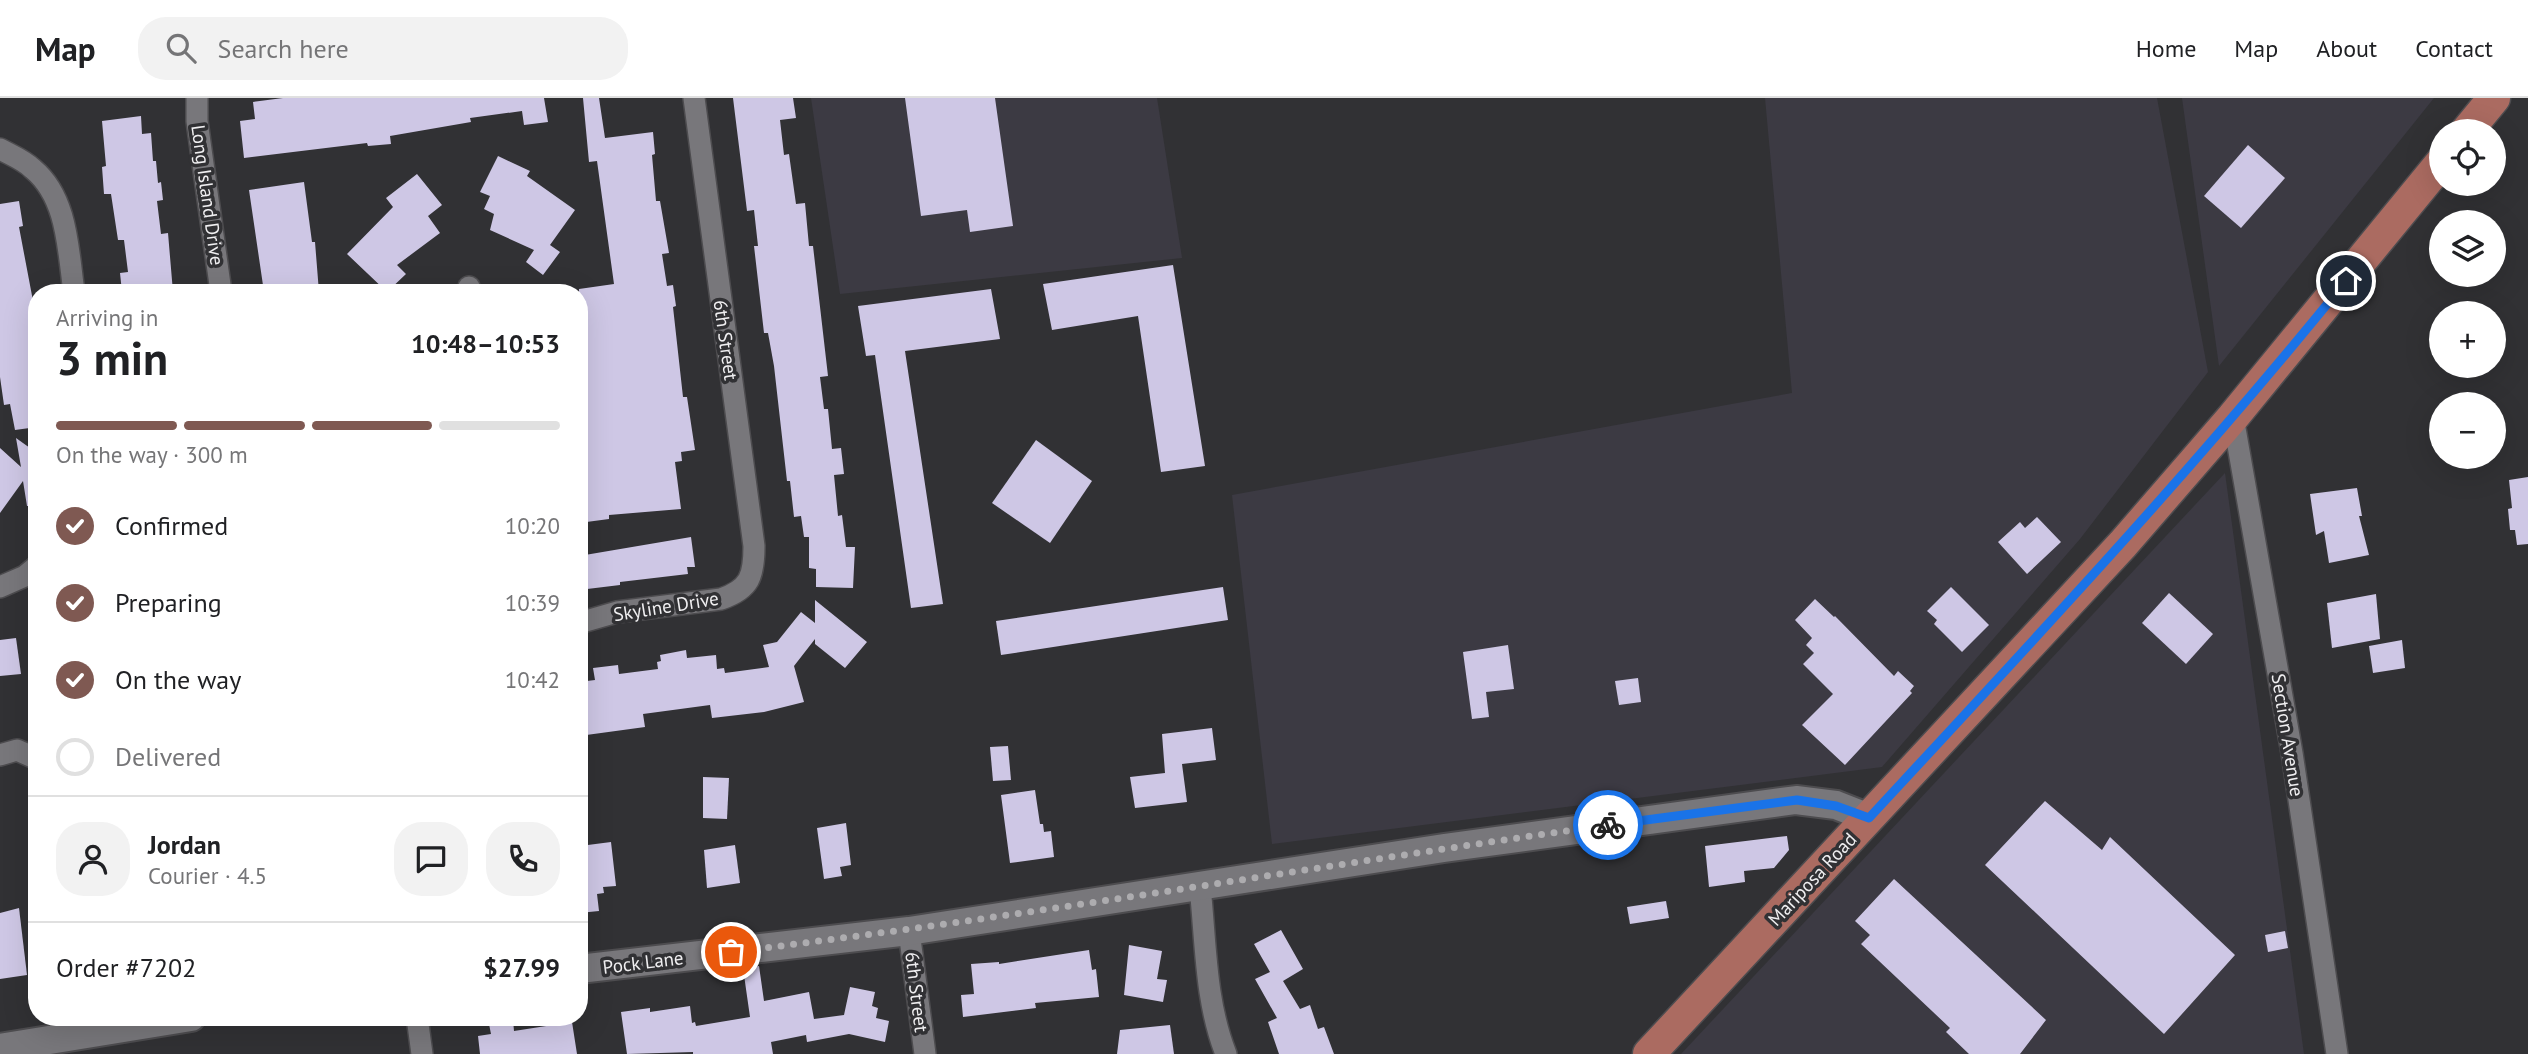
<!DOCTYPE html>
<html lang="en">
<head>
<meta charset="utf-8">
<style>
	:root { --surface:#fff; --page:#f2f2f2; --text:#202124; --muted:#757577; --line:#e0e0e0; --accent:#7f5952 }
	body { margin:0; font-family:"PT Sans",sans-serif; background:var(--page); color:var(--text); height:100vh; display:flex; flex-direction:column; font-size:26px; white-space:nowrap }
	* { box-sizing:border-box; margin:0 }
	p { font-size:23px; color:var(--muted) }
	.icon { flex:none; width:38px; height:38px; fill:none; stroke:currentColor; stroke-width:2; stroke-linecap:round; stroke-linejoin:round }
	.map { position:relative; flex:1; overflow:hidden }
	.side { position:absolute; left:28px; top:186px; width:560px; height:742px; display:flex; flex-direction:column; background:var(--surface); border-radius:28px; box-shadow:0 7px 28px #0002 }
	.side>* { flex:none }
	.controls { position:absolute; left:2429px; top:21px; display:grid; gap:14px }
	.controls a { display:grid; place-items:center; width:77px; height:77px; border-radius:50%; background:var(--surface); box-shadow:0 7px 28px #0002; font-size:35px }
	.pin { position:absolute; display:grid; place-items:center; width:60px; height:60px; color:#fff; margin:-30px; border:4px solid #fff; border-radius:50%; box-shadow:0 2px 7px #0007 }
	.courier { position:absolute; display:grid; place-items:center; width:70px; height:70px; margin:-35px; border:5px solid #1a73e8; border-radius:50%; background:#fff; color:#222; box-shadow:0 2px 9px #0007 }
	.summary em { font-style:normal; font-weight:600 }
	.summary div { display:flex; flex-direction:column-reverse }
	.summary { display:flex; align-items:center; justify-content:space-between; height:119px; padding:0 28px }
	h1 { font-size:46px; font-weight:600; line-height:52px }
	.bar { display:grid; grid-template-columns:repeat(4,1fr); gap:10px 7px; align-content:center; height:84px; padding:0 28px }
	.bar i { height:9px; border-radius:5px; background:var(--line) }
	.bar .on { background:var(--accent) }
	.bar p { grid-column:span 4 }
	.line { display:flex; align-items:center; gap:18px; padding:0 28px; border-top:2px solid var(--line) }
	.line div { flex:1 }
	.round { display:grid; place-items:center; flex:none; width:74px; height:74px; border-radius:28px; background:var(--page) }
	ol { padding:0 28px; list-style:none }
	li { display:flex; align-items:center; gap:21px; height:77px }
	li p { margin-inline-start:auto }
	li .icon { padding:7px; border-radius:50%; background:var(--accent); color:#fff; stroke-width:4 }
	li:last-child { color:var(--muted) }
	li i { width:38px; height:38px; border:4px solid var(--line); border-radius:50% }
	header { display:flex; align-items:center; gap:42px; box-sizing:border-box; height:98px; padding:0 35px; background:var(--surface); border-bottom:2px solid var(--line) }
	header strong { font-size:33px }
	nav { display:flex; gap:38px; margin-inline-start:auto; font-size:24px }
	.search { width:490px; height:63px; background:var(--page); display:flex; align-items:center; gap:18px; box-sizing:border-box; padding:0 24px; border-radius:28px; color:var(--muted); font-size:26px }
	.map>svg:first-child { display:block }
	.built { fill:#3c3a43 }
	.building { fill:#cec7e5 }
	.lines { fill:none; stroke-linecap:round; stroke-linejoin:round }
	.street-casing { stroke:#4d4c4f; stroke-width:24 }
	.secondary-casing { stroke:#4d4c4f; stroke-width:32 }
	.primary-casing { stroke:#4d4c4f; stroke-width:35 }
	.street { stroke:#78777b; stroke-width:21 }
	.secondary { stroke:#78777b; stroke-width:28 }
	.primary { stroke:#ab6b61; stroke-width:32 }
	.done { stroke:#adacaf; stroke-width:7; stroke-dasharray:0 12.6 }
	.route { stroke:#1a73e8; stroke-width:9 }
	.labels { text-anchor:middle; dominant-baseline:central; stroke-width:7; stroke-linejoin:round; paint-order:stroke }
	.street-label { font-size:19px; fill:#f0eff1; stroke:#313134 }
</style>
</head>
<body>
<header>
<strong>Map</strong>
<div class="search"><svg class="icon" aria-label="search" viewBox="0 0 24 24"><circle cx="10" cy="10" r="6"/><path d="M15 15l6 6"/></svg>Search here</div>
<nav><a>Home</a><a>Map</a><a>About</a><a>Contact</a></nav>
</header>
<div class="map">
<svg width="2528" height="956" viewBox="0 0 2528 956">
	<rect width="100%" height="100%" fill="#313134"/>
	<!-- built -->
	<g class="built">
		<path d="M811 0H1157L1182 160 840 196Z"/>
		<path d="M1765 0H2157L2208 274 2080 441 1882 669 1272 746 1232 397 1792 295Z"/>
		<path d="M2182 0H2434L2219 268Z"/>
		<path d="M2225 375 2304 956H1681Z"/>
	</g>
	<!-- building -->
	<g class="building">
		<path d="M283 0H544L548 24 524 27 522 13 470 20 471 24 390 38 391 46 368 48 367 45 244 60 240 23 255 21 253 4Z"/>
		<path d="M583 0H599L605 40 653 34 655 56 652 57 656 103H660L669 155 662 156 667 188 673 187 676 208 673 209 683 299H687L695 352 681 354 682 363 675 364 681 411 609 417V421L579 425V191L614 186 597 63 589 64Z"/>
		<path d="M733 0H793L796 20 780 22 784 57 789 56 796 106 805 105 809 148H813L828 278 820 279 824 311H828L832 351 841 350 844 376 834 377 838 418 842 417 846 449H855L853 490 816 489V471L809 470V439H804L801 418 794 419 790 383H787L774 268 768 235H764L754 148H758L754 112 747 113Z"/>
		<path d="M905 0H995L1013 128 970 134 967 112 921 118Z"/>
		<path d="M141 18 142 36 151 35 153 63H156L158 85 161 84 163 102 157 103 161 136 168 135 173 194H122L120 175 128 174 124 142H118L111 96H104L102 69 106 68 102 23Z"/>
		<path d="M2248 47 2285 80 2241 130 2204 98Z"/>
		<path d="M498 58 530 73 527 78 575 112 550 147 560 154 543 177 526 164 534 152 490 132 494 116 484 111 490 98 480 94Z"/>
		<path d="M417 76 442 107 428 118 440 135 397 167 406 176 387 194 347 156 393 109 386 100Z"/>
		<path d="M304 84 312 144H315L319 194H264L249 92Z"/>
		<path d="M19 103 23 128 19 129 37 224V250H34L37 269V329L15 332 10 306 4 307 0 279V106Z"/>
		<path d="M1173 167 1205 368 1161 374 1138 218 1052 232 1043 186Z"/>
		<path d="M991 191 1000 241 905 253 943 506 911 510 875 257 866 258 858 208Z"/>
		<path d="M16 340 37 355V408H27L23 383 0 415V350L21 369Z"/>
		<path d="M1036 342 1092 383 1050 445 992 405Z"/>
		<path d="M2528 379V446L2517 447 2515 432H2510L2508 411 2512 410 2509 382Z"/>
		<path d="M2357 390 2362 418H2359L2369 457 2329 465 2324 433 2316 437 2310 396Z"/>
		<path d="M2037 419 2061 444 2027 476 1998 444 2020 424 2025 430Z"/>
		<path d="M691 439 695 469H687L688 476 620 484V487L579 492V458Z"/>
		<path d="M1223 489 1228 522 1001 557 996 523Z"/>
		<path d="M1951 489 1989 527 1962 554 1934 526 1937 522 1927 513Z"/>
		<path d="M2169 495 2213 536 2186 566 2142 525Z"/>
		<path d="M2376 496 2380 541 2332 550 2327 505Z"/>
		<path d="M1815 501 1834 519 1835 518 1894 578 1898 573 1914 588 1910 593 1912 595 1845 667 1802 627 1833 596 1803 566 1814 555 1806 547 1812 540 1795 522Z"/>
		<path d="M815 502 867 544 845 570 815 546V541L794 568 804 604 764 614 712 620 710 607 643 616 645 629 579 638V584L595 582 593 570 618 567 619 576 658 571 657 564 661 563 660 557 686 552 687 560 716 557 717 571 724 570 725 575 769 569 763 547 777 544 801 514 815 525Z"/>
		<path d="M16 540 21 576 0 578V542Z"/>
		<path d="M2402 542 2405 570 2373 575 2369 548Z"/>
		<path d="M1508 547 1514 591 1486 594 1489 619 1472 621 1463 554Z"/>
		<path d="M1638 580 1641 604 1619 607 1615 583Z"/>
		<path d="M1212 630 1216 662 1182 666 1187 704 1135 710 1130 679 1165 675 1162 636Z"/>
		<path d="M1008 648 1011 682 993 683 990 649Z"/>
		<path d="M703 679 729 680 727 721 703 720Z"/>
		<path d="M1035 692 1040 726H1043L1044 734 1051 733 1054 759 1010 765 1001 697Z"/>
		<path d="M2045 703 2102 752 2110 739 2235 857 2164 936 1985 767Z"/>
		<path d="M846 725 851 767 840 769 842 778 824 781 817 730Z"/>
		<path d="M1787 738 1789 752 1774 770 1744 773 1745 784 1709 789 1705 748Z"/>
		<path d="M611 744 616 788 603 789 604 795 597 796 599 813 579 815V788H585L580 748Z"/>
		<path d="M735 747 740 785 707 790 704 752Z"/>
		<path d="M1894 781 2046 922 2020 956H1969L1946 934 1950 930 1861 846 1870 837 1855 823Z"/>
		<path d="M1666 803 1669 820 1630 826 1627 809Z"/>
		<path d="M19 810 27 877 0 881V815Z"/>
		<path d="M1281 832 1303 871 1283 883 1300 911 1310 907 1318 931 1324 929 1334 956H1279L1268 924 1277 920 1255 881 1270 874 1254 846Z"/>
		<path d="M2285 833 2288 850 2268 854 2265 837Z"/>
		<path d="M1129 847 1162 853 1157 881 1167 882 1163 904 1124 897Z"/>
		<path d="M1089 852 1092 872 1096 871 1099 899 1035 905 1036 910 963 919 961 897 974 896 971 866 999 864V866Z"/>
		<path d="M759 868 764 903 809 894 814 921 844 917 850 889 875 894 872 908 878 910 876 920 889 923 885 944 849 936 807 944 806 937 771 944 773 956H693V954L627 956 621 914 650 910V914L690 908 692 925 695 924 696 928 750 919 743 870Z"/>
		<path d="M513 922 514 933 572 924 577 956H480L478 938 491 936 489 926Z"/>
		<path d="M1170 927 1174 956H1117L1120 932Z"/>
	</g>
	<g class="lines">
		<!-- street casing -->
		<g class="street-casing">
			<g id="street">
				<path d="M197 0V23L221 194"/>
				<path d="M0 51C11 57 24 62 33 71 68 100 68 153 74 194"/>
				<path d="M469 189V194"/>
				<path d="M2233 319 2292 655 2337 956"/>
				<path d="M0 489 25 478 37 468"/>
				<path d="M579 525 617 514 721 501C750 491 754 478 754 448L694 0"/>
				<path d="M0 657 17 652 37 661"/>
				<path d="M1200 789C1206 845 1205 903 1226 956"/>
				<path d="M909 833 925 956"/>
				<path d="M417 919 422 956"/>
			</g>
		</g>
		<!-- secondary casing -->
		<g class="secondary-casing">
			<g id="secondary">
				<path d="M579 871 909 833 1444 750 1796 702 1836 707 1869 720"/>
				<path d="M0 950 191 919"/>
			</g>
		</g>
		<!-- primary casing -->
		<g class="primary-casing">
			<g id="primary">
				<path d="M2467 33 2494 0"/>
				<path d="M1649 956 2123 446 2233 319 2441 65"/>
			</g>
		</g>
		<!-- street -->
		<use href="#street" class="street"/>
		<!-- secondary -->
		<use href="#secondary" class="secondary"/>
		<!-- primary -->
		<use href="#primary" class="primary"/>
	</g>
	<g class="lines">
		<!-- done -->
		<path class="done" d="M731 854C1025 819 1316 768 1608 727"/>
		<!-- route -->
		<path class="route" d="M1608 727 1797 702 1836 708 1869 720C2032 544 2195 370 2346 183"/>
	</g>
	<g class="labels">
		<!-- street labels -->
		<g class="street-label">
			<text transform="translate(208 97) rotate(82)">Long Island Drive</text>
			<text transform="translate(726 242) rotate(82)">6th Street</text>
			<text transform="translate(666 508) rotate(-9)">Skyline Drive</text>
			<text transform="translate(2288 637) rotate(81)">Section Avenue</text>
			<text transform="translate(1812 781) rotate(-47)">Mariposa Road</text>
			<text transform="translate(643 864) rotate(-7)">Pock Lane</text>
			<text transform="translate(917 894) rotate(83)">6th Street</text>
		</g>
	</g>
</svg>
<div class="controls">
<a><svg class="icon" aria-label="locate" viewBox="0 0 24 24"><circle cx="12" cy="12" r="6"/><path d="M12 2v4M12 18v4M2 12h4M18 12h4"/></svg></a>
<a><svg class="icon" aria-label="layers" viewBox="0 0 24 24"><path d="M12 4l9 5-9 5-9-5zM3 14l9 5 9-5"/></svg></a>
<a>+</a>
<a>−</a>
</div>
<div class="pin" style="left:731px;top:854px;background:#ea580c"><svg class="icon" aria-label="bag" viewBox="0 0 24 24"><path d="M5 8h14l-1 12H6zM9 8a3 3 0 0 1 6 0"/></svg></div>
<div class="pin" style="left:2346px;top:183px;background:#1f2937"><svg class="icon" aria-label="home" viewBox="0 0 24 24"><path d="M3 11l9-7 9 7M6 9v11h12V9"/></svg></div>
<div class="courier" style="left:1608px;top:727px"><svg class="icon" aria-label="bike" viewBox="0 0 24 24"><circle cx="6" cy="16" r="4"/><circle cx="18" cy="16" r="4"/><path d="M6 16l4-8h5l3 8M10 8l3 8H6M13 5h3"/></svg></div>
<section class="side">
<div class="summary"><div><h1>3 min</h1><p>Arriving in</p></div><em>10:48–10:53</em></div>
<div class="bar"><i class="on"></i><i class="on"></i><i class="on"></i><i></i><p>On the way · 300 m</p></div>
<ol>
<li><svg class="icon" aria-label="check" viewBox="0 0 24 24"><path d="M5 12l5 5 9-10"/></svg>Confirmed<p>10:20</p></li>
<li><svg class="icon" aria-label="check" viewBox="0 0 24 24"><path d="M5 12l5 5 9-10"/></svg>Preparing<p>10:39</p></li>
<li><svg class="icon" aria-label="check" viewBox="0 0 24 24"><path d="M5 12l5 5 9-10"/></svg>On the way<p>10:42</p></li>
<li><i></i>Delivered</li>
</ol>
<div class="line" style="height:126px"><a class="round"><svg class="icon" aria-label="person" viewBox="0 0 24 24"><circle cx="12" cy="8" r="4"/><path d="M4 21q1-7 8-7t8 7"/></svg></a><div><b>Jordan</b><p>Courier · 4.5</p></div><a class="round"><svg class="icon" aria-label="chat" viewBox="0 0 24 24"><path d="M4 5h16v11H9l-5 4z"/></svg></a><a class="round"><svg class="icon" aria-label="phone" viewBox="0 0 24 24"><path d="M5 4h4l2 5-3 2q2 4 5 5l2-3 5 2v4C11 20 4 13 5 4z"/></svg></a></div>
<div class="line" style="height:91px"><div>Order #7202</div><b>$27.99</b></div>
</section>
</div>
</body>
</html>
